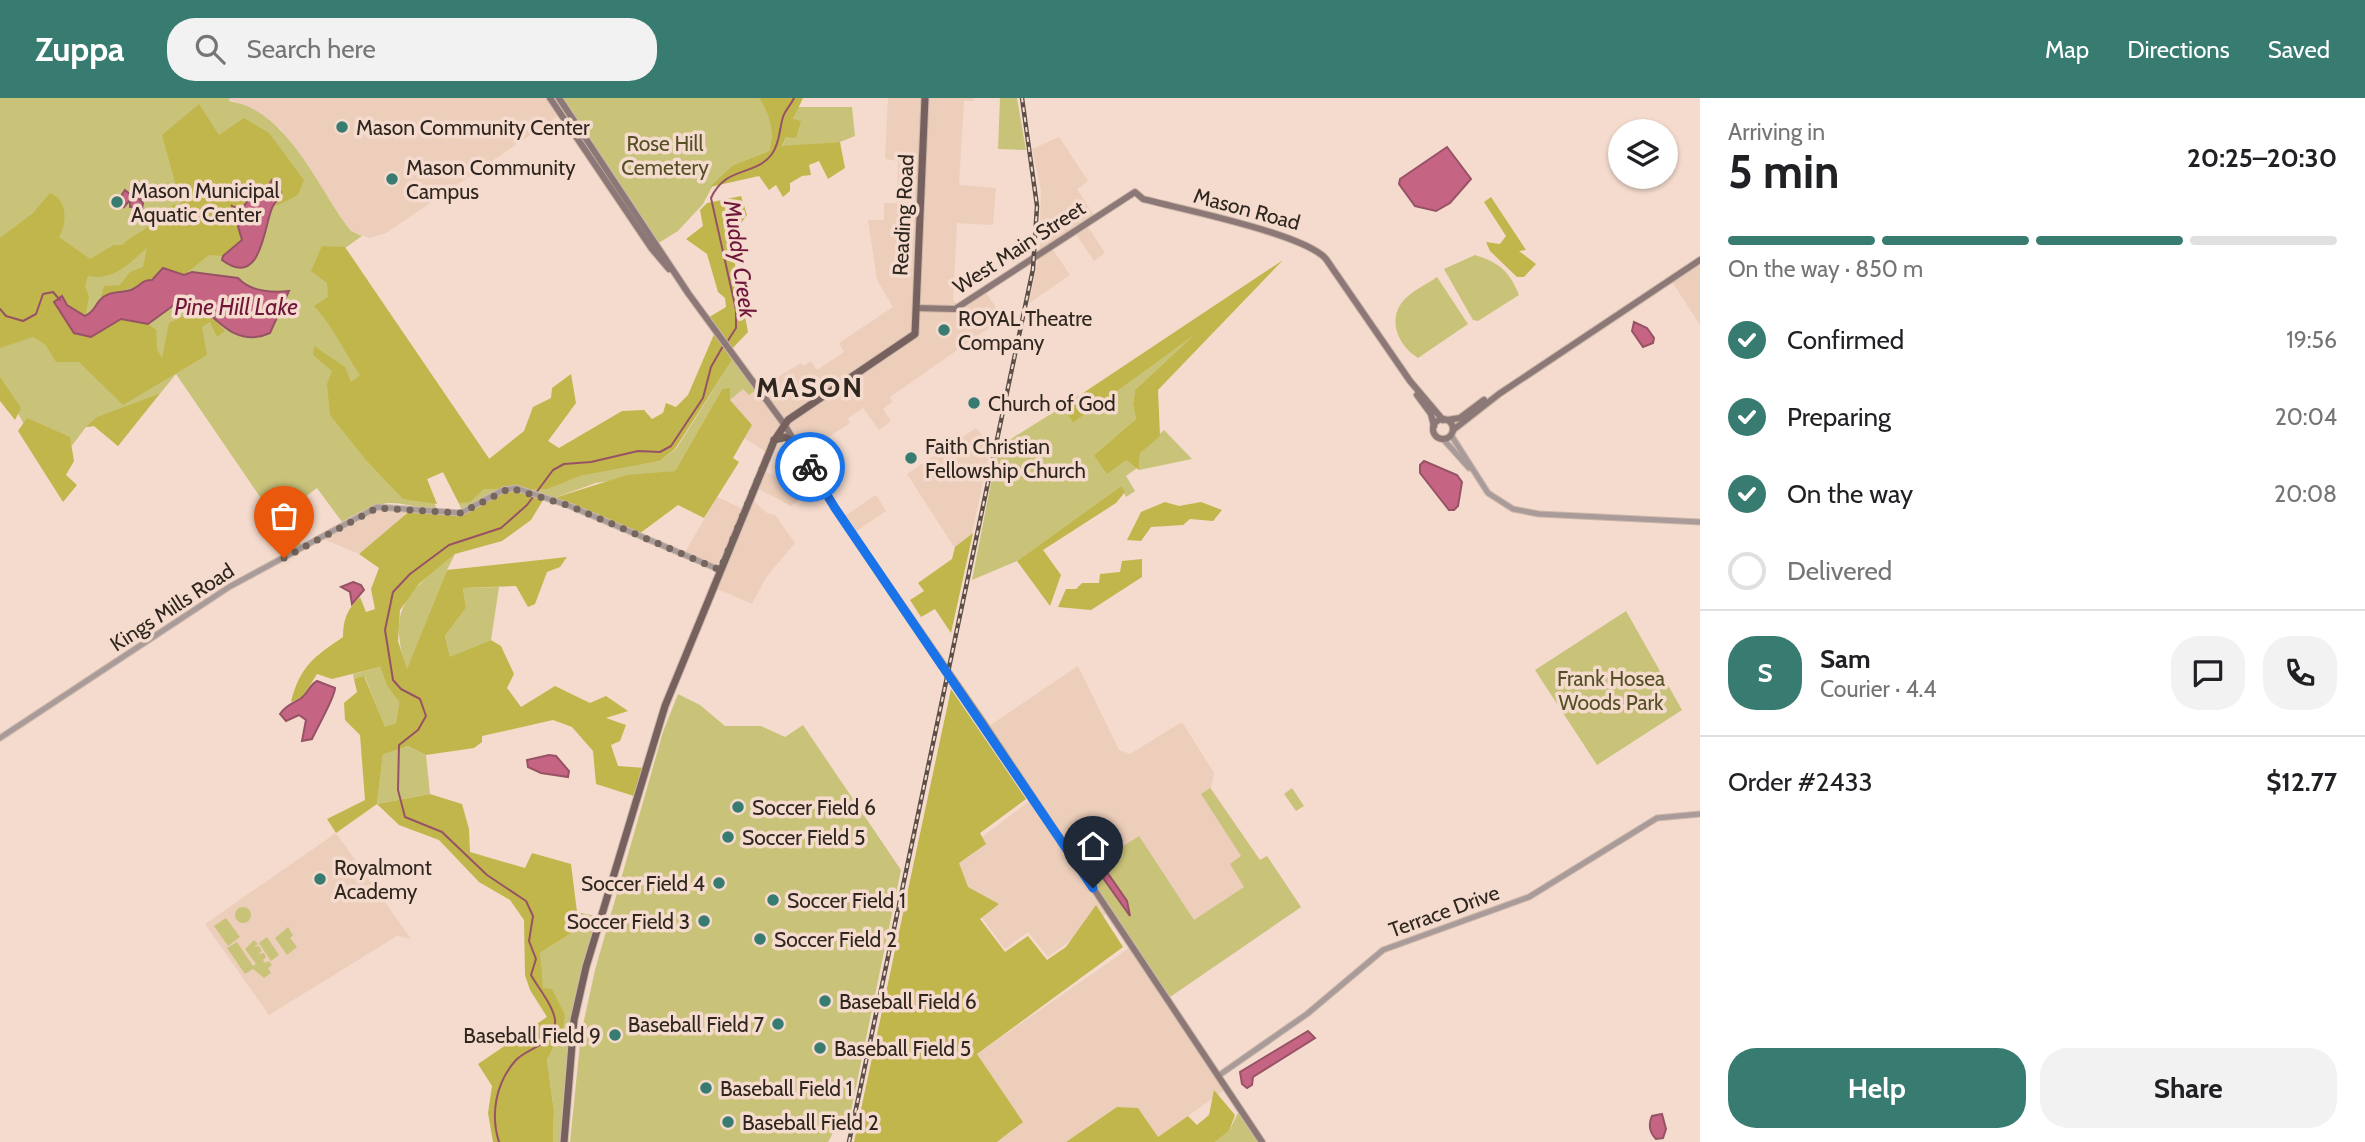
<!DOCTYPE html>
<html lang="en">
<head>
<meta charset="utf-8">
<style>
	:root { --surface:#fff; --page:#f2f2f2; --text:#202124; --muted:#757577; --line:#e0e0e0; --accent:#387c71 }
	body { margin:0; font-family:Cabin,sans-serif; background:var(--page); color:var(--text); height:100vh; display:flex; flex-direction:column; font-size:26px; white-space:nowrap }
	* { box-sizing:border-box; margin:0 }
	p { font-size:23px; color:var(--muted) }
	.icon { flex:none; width:38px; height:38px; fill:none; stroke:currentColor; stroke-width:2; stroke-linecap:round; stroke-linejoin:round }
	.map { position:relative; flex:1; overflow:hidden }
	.sheet { display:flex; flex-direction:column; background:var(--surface); width:665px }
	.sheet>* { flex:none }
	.controls { position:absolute; left:1608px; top:21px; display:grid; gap:14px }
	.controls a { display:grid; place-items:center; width:70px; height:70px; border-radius:50%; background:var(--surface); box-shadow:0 2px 5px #0004; font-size:35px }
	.pin { position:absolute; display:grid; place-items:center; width:60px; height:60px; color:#fff; margin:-72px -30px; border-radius:50% 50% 50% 0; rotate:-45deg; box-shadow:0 0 7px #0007 }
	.pin .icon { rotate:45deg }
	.courier { position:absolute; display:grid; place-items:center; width:70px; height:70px; margin:-35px; border:5px solid #1a73e8; border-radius:50%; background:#fff; color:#222; box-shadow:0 2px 9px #0007 }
	.headline em { font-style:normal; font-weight:700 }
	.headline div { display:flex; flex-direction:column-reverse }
	.headline { display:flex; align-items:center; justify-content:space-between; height:119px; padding:0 28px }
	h1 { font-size:46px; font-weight:700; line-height:52px }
	.bar { display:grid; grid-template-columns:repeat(4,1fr); gap:10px 7px; align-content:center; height:84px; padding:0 28px }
	.bar i { height:9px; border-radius:5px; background:var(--line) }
	.bar .current { background:var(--accent) }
	.bar p { grid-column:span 4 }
	.line { display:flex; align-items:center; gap:18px; padding:0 28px; border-top:2px solid var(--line) }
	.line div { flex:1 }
	.round { display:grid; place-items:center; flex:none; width:74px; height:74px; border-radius:28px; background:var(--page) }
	ol { padding:0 28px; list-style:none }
	li { display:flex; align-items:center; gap:21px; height:77px }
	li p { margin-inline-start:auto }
	li .icon { padding:7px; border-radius:50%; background:var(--accent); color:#fff; stroke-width:4 }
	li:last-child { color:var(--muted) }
	li i { width:38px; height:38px; border:4px solid var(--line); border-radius:50% }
	.action { display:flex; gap:14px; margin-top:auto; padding:14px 28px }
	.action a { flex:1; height:80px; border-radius:28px; background:var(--accent); color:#fff; font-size:28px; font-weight:700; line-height:80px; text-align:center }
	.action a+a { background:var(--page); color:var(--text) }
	header { display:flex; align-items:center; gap:42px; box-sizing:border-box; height:98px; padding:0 35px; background:var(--accent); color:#fff }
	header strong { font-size:33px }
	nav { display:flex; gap:38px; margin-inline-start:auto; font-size:24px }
	.search { width:490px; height:63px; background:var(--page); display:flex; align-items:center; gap:18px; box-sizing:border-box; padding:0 24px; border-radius:28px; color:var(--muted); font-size:26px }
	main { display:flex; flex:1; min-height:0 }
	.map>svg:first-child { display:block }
	.built { fill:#eccebb }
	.green { fill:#c9c37a }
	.forest { fill:#c0b64c }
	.water { fill:#c56583; stroke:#985265; stroke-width:2 }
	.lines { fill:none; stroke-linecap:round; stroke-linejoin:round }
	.stream { stroke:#985265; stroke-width:2 }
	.tertiary-casing { stroke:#cdb7aa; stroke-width:7 }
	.secondary-casing { stroke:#cdb7aa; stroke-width:8 }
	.primary-casing { stroke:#cdb7aa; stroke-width:9 }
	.tertiary { stroke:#a89b99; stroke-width:5 }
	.secondary { stroke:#8c7977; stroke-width:6 }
	.primary { stroke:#77615f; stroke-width:7 }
	.rail-casing { stroke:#5b4f47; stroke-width:4.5 }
	.rail { stroke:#f4dbcd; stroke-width:2; stroke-dasharray:5; stroke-linecap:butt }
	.done { stroke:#74655d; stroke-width:7; stroke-dasharray:0 12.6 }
	.route { stroke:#1a73e8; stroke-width:9 }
	.poi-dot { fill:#387c71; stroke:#f4dbcd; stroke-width:2.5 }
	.labels { text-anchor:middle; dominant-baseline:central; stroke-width:7; stroke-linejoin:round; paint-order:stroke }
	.poi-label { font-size:21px; fill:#2f2620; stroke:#f4dbcd; text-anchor:start }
	.park-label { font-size:21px; fill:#555025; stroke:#f4dbcd }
	.street-label { font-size:21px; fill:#2f2620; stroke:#f4dbcd }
	.water-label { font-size:23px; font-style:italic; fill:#6f163a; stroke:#f4dbcd }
	.district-label { font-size:28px; font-weight:bold; letter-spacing:2px; fill:#2f2620; stroke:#f4dbcd }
</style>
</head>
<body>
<header>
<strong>Zuppa</strong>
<div class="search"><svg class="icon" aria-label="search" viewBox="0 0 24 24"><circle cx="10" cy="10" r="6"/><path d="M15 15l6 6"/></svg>Search here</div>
<nav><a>Map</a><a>Directions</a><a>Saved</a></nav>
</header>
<main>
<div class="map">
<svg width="1700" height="1044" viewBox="0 0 1700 1044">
	<rect width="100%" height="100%" fill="#f4dbcd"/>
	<!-- built -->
	<g class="built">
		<path d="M214 0H550L561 16 386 135 369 140 351 133 280 30 235 3Z"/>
		<path d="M888 0H974V3H964L959 87 996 90 993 127 957 125 953 201 958 209 984 192 1003 220 890 299 892 304 883 311 891 323 879 332 863 310 848 320 850 325 819 345 838 376 821 387 784 327 768 355 744 340 752 327 730 302 752 283 758 291 801 265 804 268 811 263 817 272 844 254 839 245 893 209 877 182 868 122H884V105H897L898 63 885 61Z"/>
		<path d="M1059 39 1088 83 1077 91 1095 119 1086 126 1105 155 1094 163 1074 133 1051 149 1070 177 1029 205 1039 156 1041 92 1032 51Z"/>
		<path d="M1700 162V227L1671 182Z"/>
		<path d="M976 330 991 348 965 466 907 376Z"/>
		<path d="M761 372 812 393 791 408 755 389Z"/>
		<path d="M876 397 886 413 852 436 842 420Z"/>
		<path d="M717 399 745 412 750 400 767 415 775 417 795 445 767 478 752 506 713 489 720 472 684 456Z"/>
		<path d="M377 409 412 411 359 456 321 440Z"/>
		<path d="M1078 568 1119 652 1130 656 1182 624 1214 675 1211 690 1260 762 1267 758 1301 809 1167 901 1226 991 1158 1039 1138 1010 1117 1009 1066 1044H997L1023 1024 977 956 1132 848 1109 814 1048 859 1028 834 1005 851 944 768 1033 700 986 630Z"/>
		<path d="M336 735 411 841 397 838 269 917 205 826Z"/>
	</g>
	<!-- green -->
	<g class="green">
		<path d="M0 0H230L229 3C288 12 317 90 351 133L362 138 345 150 508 388 463 414 443 374 427 381 437 413C388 403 387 398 342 424L317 390 282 416 301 447 295 450 176 276 118 348 94 328 86 329 52 374 0 285Z"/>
		<path d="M559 0H759C771 18 775 32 769 53L733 67 712 89 703 106 678 133 657 146Z"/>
		<path d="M1000 0H1017L1026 52 998 51Z"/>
		<path d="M798 9H852L855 38 840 44 782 49Z"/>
		<path d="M1475 157C1500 165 1509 173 1519 197L1478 223 1473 222 1444 171Z"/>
		<path d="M1437 179 1468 226 1418 260C1399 248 1386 222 1404 202 1412 193 1427 186 1437 179Z"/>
		<path d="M1202 230 1135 292 1133 307 1136 321 1094 357 1126 362 1137 370 1126 378 1135 393 1126 399 1121 388 1017 463 972 482 998 349 1062 309 1073 325Z"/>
		<path d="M734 259 758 291 749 297 743 291 730 302 722 291 675 373 596 385 551 401 522 391H548L579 378 660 363 676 351Z"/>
		<path d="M1164 332 1192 361 1139 372 1140 355Z"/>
		<path d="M455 456 447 472 407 572C386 508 408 495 455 456Z"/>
		<path d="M499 489 491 542 450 560 445 538 466 510 463 490Z"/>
		<path d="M1626 513 1682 612 1597 667 1535 572Z"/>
		<path d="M380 569 387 588 399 604 396 625 385 630 365 579 354 581 353 576Z"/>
		<path d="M678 596 700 607 725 628H761L785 639 803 627 901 772 847 1032 834 1033 828 1044H570L581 936 595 872 663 634Z"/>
		<path d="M408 648 426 657 430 696 377 706 383 655Z"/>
		<path d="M1210 690 1260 762 1267 758 1301 809 1167 901 1083 774 1139 738 1194 822 1244 789 1230 766 1241 758 1201 696Z"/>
		<path d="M1292 690 1304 708 1296 713 1284 696Z"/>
		<circle cx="243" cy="817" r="8"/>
		<path d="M577 814 601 819 580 889 564 1044H553L554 1013 547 962 563 931 541 885 540 855 584 827Z"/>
		<path d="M226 820 240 839 228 848 214 828Z"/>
		<path d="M288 829 293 837 290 840 297 849 287 857 275 840Z"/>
		<path d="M267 839 279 857 271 863 259 845Z"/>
		<path d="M254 842 258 846 254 849 259 848 262 853 258 856 264 855 266 859 263 862 265 865 269 863 272 867 268 870 271 875 264 880 253 871 245 876 227 850 237 844 253 868 256 866 245 851Z"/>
		<path d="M1240 1011 1262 1044H1215L1229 1033Z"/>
	</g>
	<!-- forest -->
	<g class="forest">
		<path d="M759 0H803L793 21 801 23 796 40 786 39 782 48 840 44 845 70 828 81 819 63 809 67 811 77 802 78 790 85V93L783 99 776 87 769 92 759 78 710 89 733 67 769 53C775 33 770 17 759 0Z"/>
		<path d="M199 6 219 37 244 20 269 35 304 82 298 97 276 108 281 96 261 97 259 102 241 113 233 110 242 142 223 158 209 157 184 177 163 170C141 195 124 187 100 202L104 188 120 187 130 174 143 169 147 150C128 166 114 183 88 178L85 188 89 199 85 219 67 207 62 198 57 212 66 219 74 235 91 239 121 221 148 226 156 232 157 251 162 260 169 225 195 212 197 215 205 212 225 233 217 239 210 224 202 229 207 257 123 307 79 264H56L45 246 33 239 0 250V140L33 115 50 95C67 101 68 125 59 139L90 161 114 147H122C133 136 146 134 156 120L167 119 172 107 181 106 162 37Z"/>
		<path d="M741 98 747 117 730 140 748 234 730 253 734 259 675 351 660 363 580 378 548 391 512 392 545 399 531 422 502 443 455 456 419 486 400 512 398 543 407 571 447 472 567 459 560 469 547 474 535 506 528 509 516 488 463 490 466 510 445 538 450 559 491 542 501 548 514 576 507 590 521 609 555 588 590 605 606 598 628 613 606 620 626 627 620 643 611 647 618 668 646 670 637 699 596 686 593 653 572 629 553 622 482 638V644L474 650 426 657 408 648 383 656 377 706 430 696 462 706 469 731 470 754 525 770 532 755 571 766 577 814 584 827 540 855 543 890 552 891 565 917 563 931 547 962 554 1013 553 1044H493L488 1015 492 988 478 966 547 919 530 892 525 877 524 822 510 802 479 784 439 742 399 727 377 706 336 735 327 721 365 702 360 637 345 622 344 605 357 594 354 581 364 578 385 629 396 625 399 604 387 588 380 569 332 581 317 576 302 600 291 604C300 568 314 559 343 539 343 522 347 511 360 499L366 514 375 511 371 491 379 470 359 456 412 411 461 415 504 391H484L470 404 459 405 443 374 427 381 437 406 403 401 366 362 330 317 327 286 332 273 313 257 314 248 345 269 351 284 360 277C344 254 333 228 314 208L328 199 327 185 311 173 322 148 345 149 489 361 524 333 533 309 551 300 552 290 571 276 576 305 548 343 559 350 622 313 644 312 652 321 663 315 666 305 676 309 688 297 715 234 706 221 726 209 725 200 718 194 707 156 686 141 703 128 700 112 707 105Z"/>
		<path d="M1491 99 1526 152 1519 153 1536 166 1524 179H1517L1490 153 1486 144 1500 146 1506 138 1484 104Z"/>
		<path d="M1283 162 1158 292 1160 338 1140 355 1139 372 1126 362 1107 376 1094 357 1136 321 1133 307 1135 292 1194 237 1073 325 1062 309Z"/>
		<path d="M0 279 21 310 15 322 0 303Z"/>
		<path d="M730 290V302L752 327 733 360 739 364 704 420 678 407 639 436 551 401 627 377 675 373 722 291Z"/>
		<path d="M159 296 118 348 94 328 86 329 97 319Z"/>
		<path d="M27 320 70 339 74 363 66 377 77 387 63 404 18 333Z"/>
		<path d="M1121 388 1125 394 1116 405 1043 452 1061 477 1050 508 1017 463Z"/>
		<path d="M1165 404 1179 408 1201 404 1222 412 1213 423 1190 421 1183 427 1151 429 1141 443 1127 442 1141 414Z"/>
		<path d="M973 435 951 535 935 511 921 519 910 502 924 493 918 485 952 461 955 449Z"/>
		<path d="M1142 461V479L1091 512 1058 509 1066 491H1076L1082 485H1099L1100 476 1120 474 1122 463Z"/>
		<path d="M951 591 1026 701 980 735 986 746 959 765 968 789 999 806 980 821 1005 854 1028 838 1047 862 1066 849 1096 807 1123 849 977 956 1023 1024 997 1044H854Z"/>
		<path d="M1214 992 1235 1017 1229 1033 1215 1044H1066L1117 1009 1138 1010 1158 1039 1188 1018 1197 1027 1209 1017Z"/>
	</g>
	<!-- water -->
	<g class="water">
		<path d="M1447 49 1471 81 1450 105 1436 113 1415 108 1399 86 1400 81Z"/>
		<path d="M272 82 281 94C279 101 276 103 273 108 264 123 263 193 222 162L223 158 242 142 232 108 241 112 249 101 259 102Z"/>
		<path d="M139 89 142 93 139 96 145 95 149 98 147 101H139L143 105 142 111 130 109V102L124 109 119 101 125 92 137 102 131 93Z"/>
		<path d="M163 170 184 177 192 174 238 180C251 194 271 195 289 193L270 235C242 248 224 230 205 212L197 215 188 205 174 207 148 226 121 221 91 239 74 235 54 204 62 198 67 207 85 218C95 213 93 210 100 202 108 192 122 196 133 191 141 187 142 182 152 182Z"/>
		<path d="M1634 224 1647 230 1654 240 1653 245 1643 249 1632 233Z"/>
		<path d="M1424 363 1457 377 1462 384 1458 408 1454 412H1449L1420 375V367Z"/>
		<path d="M353 484 361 487 364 492 352 506 350 494 341 489Z"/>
		<path d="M317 583 335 590C335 599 317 630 312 641L302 643 306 622 299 617 286 623 280 616C286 607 292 606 300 601 308 596 309 587 317 583Z"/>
		<path d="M549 657 556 658 569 673 568 679 541 675 528 669 527 662Z"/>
		<path d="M1107 774 1127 803 1130 818 1103 780Z"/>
		<path d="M1308 933 1315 940 1253 979 1252 987 1247 990 1242 986 1240 974Z"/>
		<path d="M1662 1016 1666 1031 1663 1040 1656 1041C1649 1034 1648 1027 1652 1018Z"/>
	</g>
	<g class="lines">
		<!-- stream -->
		<g class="stream">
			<path d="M0 211 6 218 23 223 36 216 43 196 53 194 60 202"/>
			<path d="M727 244 736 230V212L711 100C726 67 755 79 772 56 780 45 779 32 783 19 785 12 791 7 794 0"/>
			<path d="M499 1044C490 1016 496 984 516 962 528 949 553 948 555 926 557 912 538 890 531 877L536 861 529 843 533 818 526 803 487 777 442 734 405 719 398 692 399 647 418 632 426 618 420 601 401 591 393 582 385 532 393 494 410 476 449 447 501 430 527 407 553 372 564 366 591 364 638 353 660 354 671 348 703 300 711 269 723 248"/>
		</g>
		<!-- tertiary casing -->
		<g class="tertiary-casing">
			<g id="tertiary">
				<path d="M1451 337 1488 395 1513 411 1539 416 1700 424"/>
				<path d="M1443 341 1469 370"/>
				<path d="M0 640 229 489 377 409 461 415 503 392 516 390 570 408 720 472"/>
				<path d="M1218 978 1307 916 1383 852 1529 799 1657 720 1700 716"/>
			</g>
		</g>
		<!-- secondary casing -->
		<g class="secondary-casing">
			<g id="secondary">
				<path d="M550 0 652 151 669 171"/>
				<path d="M559 0 688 195 784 326 835 410 983 624 1262 1044"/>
				<path d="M916 210 955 211 1135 94 1143 101C1181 111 1305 136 1326 161L1410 283 1443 322"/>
				<path d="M1417 297 1431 316 1434 328"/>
				<circle cx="1443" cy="331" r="10"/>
				<path d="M1447 322 1460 320 1484 302"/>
				<path d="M1453 332 1499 296 1700 162"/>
			</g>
		</g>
		<!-- primary casing -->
		<g class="primary-casing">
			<g id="primary">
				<path d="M774 342 785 339 795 345"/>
				<path d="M564 1044 574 922 586 869 665 608 774 343 788 322 915 236 925 0"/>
			</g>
		</g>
		<!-- tertiary -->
		<use href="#tertiary" class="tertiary"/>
		<!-- secondary -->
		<use href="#secondary" class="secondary"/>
		<!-- primary -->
		<use href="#primary" class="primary"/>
		<!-- rail casing -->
		<g class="rail-casing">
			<path id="rail" d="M849 1044 1033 171 1037 108 1022 0"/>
		</g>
		<!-- rail -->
		<use href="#rail" class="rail"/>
	</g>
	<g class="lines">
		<!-- done -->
		<path class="done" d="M284 460 377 410 461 415 510 390 570 408 720 472 774 343 785 339 795 345 810 369"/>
		<!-- route -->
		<path class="route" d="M810 369 835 410 1093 790"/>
	</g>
	<!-- markers -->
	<g class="poi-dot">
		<circle cx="342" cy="29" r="7"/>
		<circle cx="392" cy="81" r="7"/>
		<circle cx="117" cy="104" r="7"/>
		<circle cx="944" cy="232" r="7"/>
		<circle cx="974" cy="305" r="7"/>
		<circle cx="911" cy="360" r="7"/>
		<circle cx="738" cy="709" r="7"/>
		<circle cx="728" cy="739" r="7"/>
		<circle cx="320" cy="781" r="7"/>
		<circle cx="719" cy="785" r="7"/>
		<circle cx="773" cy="802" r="7"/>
		<circle cx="704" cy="823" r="7"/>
		<circle cx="760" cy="841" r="7"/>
		<circle cx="825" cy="903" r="7"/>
		<circle cx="778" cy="926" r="7"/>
		<circle cx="615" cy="937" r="7"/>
		<circle cx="820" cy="950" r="7"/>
		<circle cx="706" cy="990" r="7"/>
		<circle cx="728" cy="1024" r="7"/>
	</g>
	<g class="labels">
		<!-- poi labels -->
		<g class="poi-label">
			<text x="356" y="29">Mason Community Center</text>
			<text x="406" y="69">Mason Community<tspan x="406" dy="24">Campus</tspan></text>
			<text x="131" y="92">Mason Municipal<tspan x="131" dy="24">Aquatic Center</tspan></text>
			<text x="958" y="220">ROYAL Theatre<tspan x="958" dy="24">Company</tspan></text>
			<text x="988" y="305">Church of God</text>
			<text x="925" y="348">Faith Christian<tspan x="925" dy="24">Fellowship Church</tspan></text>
			<text x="752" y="709">Soccer Field 6</text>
			<text x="742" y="739">Soccer Field 5</text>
			<text x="334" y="769">Royalmont<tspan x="334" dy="24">Academy</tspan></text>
			<text x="705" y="785" text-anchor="end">Soccer Field 4</text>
			<text x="787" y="802">Soccer Field 1</text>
			<text x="690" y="823" text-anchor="end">Soccer Field 3</text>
			<text x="774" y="841">Soccer Field 2</text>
			<text x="839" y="903">Baseball Field 6</text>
			<text x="764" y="926" text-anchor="end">Baseball Field 7</text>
			<text x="601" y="937" text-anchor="end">Baseball Field 9</text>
			<text x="834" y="950">Baseball Field 5</text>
			<text x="720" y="990">Baseball Field 1</text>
			<text x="742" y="1024">Baseball Field 2</text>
		</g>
		<!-- park labels -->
		<g class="park-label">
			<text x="665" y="45">Rose Hill<tspan x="665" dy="24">Cemetery</tspan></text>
			<text x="1611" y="580">Frank Hosea<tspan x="1611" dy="24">Woods Park</tspan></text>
		</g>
		<!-- street labels -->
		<g class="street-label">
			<text transform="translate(1247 111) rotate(15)">Mason Road</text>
			<text transform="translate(903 117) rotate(-87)">Reading Road</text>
			<text transform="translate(1019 149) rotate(-33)">West Main Street</text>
			<text transform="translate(172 509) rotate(-33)">Kings Mills Road</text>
			<text transform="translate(1444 813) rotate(-20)">Terrace Drive</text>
		</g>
		<!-- water labels -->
		<g class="water-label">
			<text transform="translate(740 161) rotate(82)">Muddy Creek</text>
			<text x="236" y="209">Pine Hill Lake</text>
		</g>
		<!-- district labels -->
		<g class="district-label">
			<text x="810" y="289">MASON</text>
		</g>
	</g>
</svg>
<div class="controls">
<a><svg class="icon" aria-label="layers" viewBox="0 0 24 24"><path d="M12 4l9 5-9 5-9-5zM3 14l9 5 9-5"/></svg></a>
</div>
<div class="pin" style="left:284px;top:460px;background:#ea580c"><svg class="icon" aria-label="bag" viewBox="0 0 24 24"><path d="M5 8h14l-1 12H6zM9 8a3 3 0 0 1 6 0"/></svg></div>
<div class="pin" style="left:1093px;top:790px;background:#1f2937"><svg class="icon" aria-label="home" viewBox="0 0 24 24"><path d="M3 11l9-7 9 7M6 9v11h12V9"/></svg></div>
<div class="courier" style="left:810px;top:369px"><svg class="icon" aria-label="bike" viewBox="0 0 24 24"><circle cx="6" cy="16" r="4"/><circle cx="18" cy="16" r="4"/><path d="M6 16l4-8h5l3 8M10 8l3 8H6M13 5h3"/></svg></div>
</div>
<section class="sheet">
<div class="headline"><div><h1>5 min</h1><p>Arriving in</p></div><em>20:25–20:30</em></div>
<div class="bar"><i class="current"></i><i class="current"></i><i class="current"></i><i></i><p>On the way · 850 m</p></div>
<ol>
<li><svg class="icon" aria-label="check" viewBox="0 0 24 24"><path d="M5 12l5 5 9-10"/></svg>Confirmed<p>19:56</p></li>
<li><svg class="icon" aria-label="check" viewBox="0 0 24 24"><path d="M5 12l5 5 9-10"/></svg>Preparing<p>20:04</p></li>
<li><svg class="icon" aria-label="check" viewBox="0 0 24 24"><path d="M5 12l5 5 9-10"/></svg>On the way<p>20:08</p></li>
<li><i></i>Delivered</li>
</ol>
<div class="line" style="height:126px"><b class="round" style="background:var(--accent);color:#fff">S</b><div><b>Sam</b><p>Courier · 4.4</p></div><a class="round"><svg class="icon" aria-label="chat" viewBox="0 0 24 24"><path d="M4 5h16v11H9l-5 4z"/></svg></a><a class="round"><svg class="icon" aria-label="phone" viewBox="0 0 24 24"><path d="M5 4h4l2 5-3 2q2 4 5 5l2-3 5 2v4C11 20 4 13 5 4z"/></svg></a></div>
<div class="line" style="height:91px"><div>Order #2433</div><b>$12.77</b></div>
<div class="action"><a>Help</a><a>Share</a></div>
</section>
</main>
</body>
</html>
